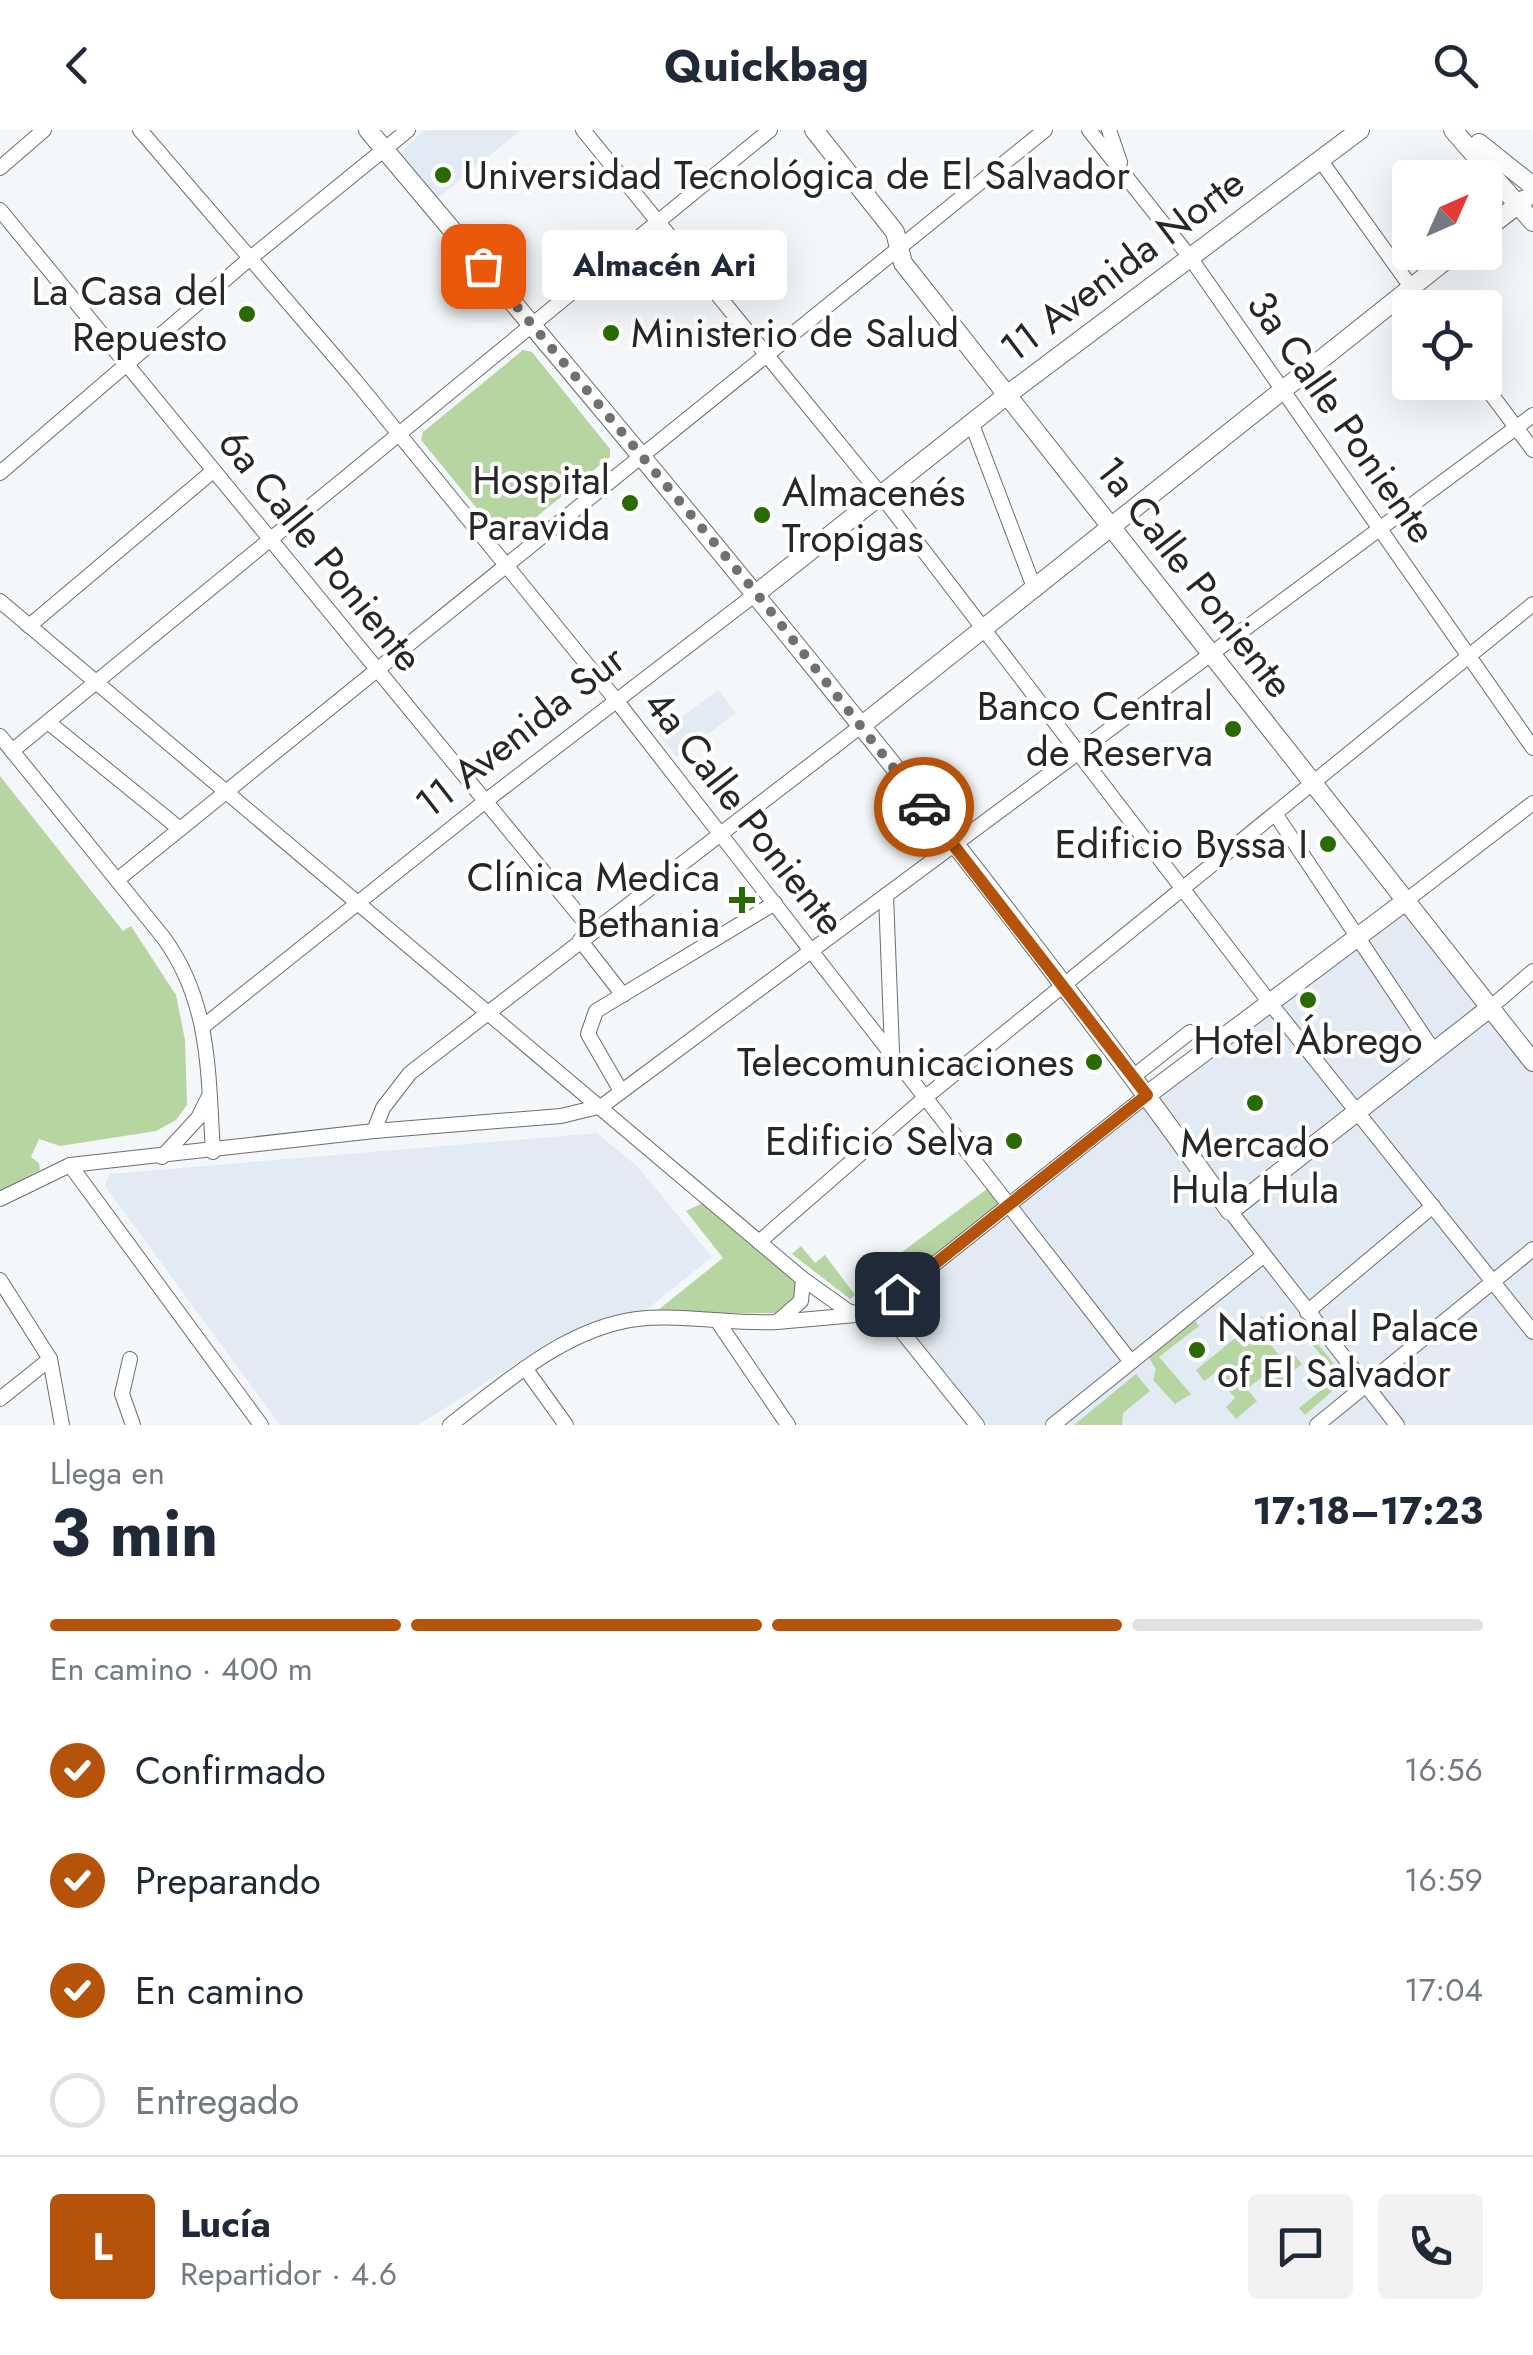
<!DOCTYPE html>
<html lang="es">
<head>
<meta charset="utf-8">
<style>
	:root { --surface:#fff; --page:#f2f2f3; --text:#1f2937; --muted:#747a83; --line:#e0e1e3; --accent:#b45309 }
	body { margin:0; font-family:Jost,sans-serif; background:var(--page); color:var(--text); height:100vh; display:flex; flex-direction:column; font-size:38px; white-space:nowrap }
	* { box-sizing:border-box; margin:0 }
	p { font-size:32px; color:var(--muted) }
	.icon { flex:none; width:55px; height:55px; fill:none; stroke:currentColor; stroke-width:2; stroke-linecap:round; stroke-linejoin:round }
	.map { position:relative; height:1295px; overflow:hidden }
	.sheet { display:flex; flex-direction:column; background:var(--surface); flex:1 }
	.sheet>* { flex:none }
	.needle { width:65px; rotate:45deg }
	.tools { position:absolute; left:1392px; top:30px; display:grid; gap:20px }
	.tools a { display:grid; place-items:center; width:110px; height:110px; border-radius:10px; background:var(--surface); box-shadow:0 10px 40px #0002; font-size:50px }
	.pin { position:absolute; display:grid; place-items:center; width:85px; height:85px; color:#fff; margin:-42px; border-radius:20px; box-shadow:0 5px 15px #0006 }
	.courier { position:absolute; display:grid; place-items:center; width:100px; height:100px; margin:-50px; border:8px solid #b45309; border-radius:50%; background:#fff; color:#222; box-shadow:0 2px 12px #0007 }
	.bubble { position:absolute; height:70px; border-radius:10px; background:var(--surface); box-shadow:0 10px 40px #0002; font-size:32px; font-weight:700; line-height:70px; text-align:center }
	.summary em { font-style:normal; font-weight:700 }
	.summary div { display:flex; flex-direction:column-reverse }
	.summary { display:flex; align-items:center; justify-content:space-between; height:170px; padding:0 50px }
	h1 { font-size:65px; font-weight:700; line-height:75px }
	.bar { display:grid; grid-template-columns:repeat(4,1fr); gap:15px 10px; align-content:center; height:120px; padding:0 50px }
	.bar i { height:12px; border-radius:8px; background:var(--line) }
	.bar .selected { background:var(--accent) }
	.bar p { grid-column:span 4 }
	.line { display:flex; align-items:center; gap:25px; padding:0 50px; border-top:2px solid var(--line) }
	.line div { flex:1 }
	.round { display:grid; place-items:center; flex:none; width:105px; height:105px; border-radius:10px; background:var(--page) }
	ol { padding:0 50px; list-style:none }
	li { display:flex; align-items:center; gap:30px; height:110px }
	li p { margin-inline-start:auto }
	li .icon { padding:10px; border-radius:50%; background:var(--accent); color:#fff; stroke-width:4 }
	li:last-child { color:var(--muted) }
	li i { width:55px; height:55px; border:5px solid var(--line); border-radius:50% }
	header { display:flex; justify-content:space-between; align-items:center; height:130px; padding:0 50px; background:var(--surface); font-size:45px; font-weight:700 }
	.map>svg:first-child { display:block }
	.built { fill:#e2ebf3 }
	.green { fill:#b6d5a0 }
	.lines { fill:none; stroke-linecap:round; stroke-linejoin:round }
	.minor-casing { stroke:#6a6d6f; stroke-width:16 }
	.major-casing { stroke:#6a6d6f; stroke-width:20 }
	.minor { stroke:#fff; stroke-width:14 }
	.major { stroke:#fff; stroke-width:18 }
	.done { stroke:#6e7071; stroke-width:10; stroke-dasharray:0 18 }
	.route { stroke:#b45309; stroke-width:12 }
	.poi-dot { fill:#296b00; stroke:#fff; stroke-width:4 }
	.labels { text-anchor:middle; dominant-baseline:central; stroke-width:8; stroke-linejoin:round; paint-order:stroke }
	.poi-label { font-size:40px; fill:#262728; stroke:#fff; text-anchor:end }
	.street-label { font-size:40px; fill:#262728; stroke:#fff }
</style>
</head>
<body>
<header><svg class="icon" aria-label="back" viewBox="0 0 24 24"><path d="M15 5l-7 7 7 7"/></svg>Quickbag<svg class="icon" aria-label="search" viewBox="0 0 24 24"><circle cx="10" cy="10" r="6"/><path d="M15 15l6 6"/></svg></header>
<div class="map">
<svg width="1533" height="1295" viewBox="0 0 1533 1295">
	<rect width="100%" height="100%" fill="#f4f7f9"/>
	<!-- built -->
	<g class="built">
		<path d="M424 0H521L438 68 401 22Z"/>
		<path d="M718 560 736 583 677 627 658 604Z"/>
		<path d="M1403 773 1533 933V1295H983L886 1177Z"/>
		<path d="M597 1003 638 1037 712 1127 646 1180 554 1210 418 1295H280L105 1056 109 1044Z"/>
	</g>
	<!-- green -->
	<g class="green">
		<path d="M523 220 532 222 610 319V327L508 410 501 408 421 310 423 302Z"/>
		<path d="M0 646 123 801 131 796 176 865 185 910 187 975 176 990 156 1001 60 1016 39 1009 31 1027 39 1033 40 1040 0 1061Z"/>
		<path d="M995 1053 1009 1077 913 1152 898 1125Z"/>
		<path d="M705 1072 796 1151 798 1166 779 1183 653 1184 723 1128 686 1081Z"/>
		<path d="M801 1116 815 1133 825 1125 855 1165 850 1169 792 1124Z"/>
		<path d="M1262 1186 1271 1197 1263 1205 1282 1229 1292 1222 1302 1234 1280 1252 1270 1241 1247 1259 1257 1271 1236 1289 1226 1277 1235 1268 1215 1243 1204 1251 1196 1240Z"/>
		<path d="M1195 1191 1199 1196 1159 1227 1191 1264 1175 1274 1153 1250 1156 1239 1149 1228Z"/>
		<path d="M1309 1203 1346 1249 1305 1285 1299 1278 1339 1246 1305 1206Z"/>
		<path d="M1136 1244 1150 1261 1123 1283 1122 1295H1074Z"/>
	</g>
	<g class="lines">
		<!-- minor casing -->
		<g class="minor-casing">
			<g id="minor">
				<path d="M140 0 354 249 616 570 1131 1232"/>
				<path d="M583 0 881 365 1270 873 1533 1202"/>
				<path d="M1089 0 1189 126 1533 618"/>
				<path d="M1109 0 1120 32"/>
				<path d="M1321 31 1426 178"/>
				<path d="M0 38 44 0"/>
				<path d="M0 80 592 801"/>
				<path d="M1482 252 1533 320"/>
				<path d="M973 297 1035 460"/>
				<path d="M0 343 248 130 408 0"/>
				<path d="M0 471 803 1149 848 1181 895 1193 977 1295"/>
				<path d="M29 496 213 341"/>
				<path d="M48 592 180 699"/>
				<path d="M0 606 163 807C211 872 208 944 213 1022"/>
				<path d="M12 621 770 0"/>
				<path d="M1276 685 1435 923"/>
				<path d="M117 750 1045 0"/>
				<path d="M886 765 892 921"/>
				<path d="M1403 773 1533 673"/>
				<path d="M580 810 623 865"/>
				<path d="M1491 877 1533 841"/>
				<path d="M205 895 483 673 757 463"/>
				<path d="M1134 946 1190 902"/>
				<path d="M621 961 588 904 596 881 775 773"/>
				<path d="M374 1001 383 978 410 943 861 596"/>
				<path d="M162 1027 198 988 209 966"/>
				<path d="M70 1035 261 1295"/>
				<path d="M0 1069 70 1035 374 1001 561 986 602 976 1533 285"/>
				<path d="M1230 1081 1397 1295"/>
				<path d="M759 1112 927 966 1533 474"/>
				<path d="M0 1150 50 1229 62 1295"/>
				<path d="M1307 1182 1433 1076"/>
				<path d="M883 1187 892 1168 1147 965"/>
				<path d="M718 1192 788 1295"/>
				<path d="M777 1192 856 1185"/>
				<path d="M130 1229 122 1264 133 1295"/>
				<path d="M525 1238 566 1295"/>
				<path d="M0 1269 50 1229"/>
				<path d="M450 1295C505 1253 566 1198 637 1189 682 1184 731 1194 777 1192L801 1171 803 1149"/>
				<path d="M1053 1295 1263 1126"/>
				<path d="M1317 1295 1533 1119"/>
			</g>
		</g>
		<!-- major casing -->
		<g class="major-casing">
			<g id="major">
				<path d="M368 0C665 353 962 705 1230 1081L1491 877"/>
				<path d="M814 0 895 102 903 133 1533 932"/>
				<path d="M1453 0 1533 92"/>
				<path d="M1479 13 1533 56"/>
				<path d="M1485 100 1525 69"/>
				<path d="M757 463 1007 265 1360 0"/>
				<path d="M861 596 1456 122"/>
				<path d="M1147 965 1403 773"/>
			</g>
		</g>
		<!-- minor -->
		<use href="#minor" class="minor"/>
		<!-- major -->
		<use href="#major" class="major"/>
	</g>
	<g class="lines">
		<!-- done -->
		<path class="done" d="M483 136 757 464 924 677"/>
		<!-- route -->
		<path class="route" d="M897 1164 1147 965 924 677"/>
	</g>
	<!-- markers -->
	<g class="poi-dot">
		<circle cx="443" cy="45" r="10"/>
		<circle cx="247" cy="184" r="10"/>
		<circle cx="611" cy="203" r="10"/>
		<circle cx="630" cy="373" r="10"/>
		<circle cx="762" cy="385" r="10"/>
		<circle cx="1233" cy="599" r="10"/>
		<circle cx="1328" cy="714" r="10"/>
		<path d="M737 755h10v10h10v10h-10v10h-10v-10h-10v-10h10z"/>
		<circle cx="1308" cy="870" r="10"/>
		<circle cx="1094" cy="932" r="10"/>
		<circle cx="1255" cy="973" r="10"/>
		<circle cx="1014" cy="1011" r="10"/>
		<circle cx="1197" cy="1220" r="10"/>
	</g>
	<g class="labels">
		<!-- poi labels -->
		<g class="poi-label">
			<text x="463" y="45" text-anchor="start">Universidad Tecnológica de El Salvador</text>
			<text x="227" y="161">La Casa del<tspan x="227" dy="46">Repuesto</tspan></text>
			<text x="631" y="203" text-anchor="start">Ministerio de Salud</text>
			<text x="610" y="350">Hospital<tspan x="610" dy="46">Paravida</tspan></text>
			<text x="782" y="362" text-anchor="start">Almacenés<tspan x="782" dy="46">Tropigas</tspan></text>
			<text x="1213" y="576">Banco Central<tspan x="1213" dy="46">de Reserva</tspan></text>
			<text x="1308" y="714">Edificio Byssa I</text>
			<text x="720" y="747">Clínica Medica<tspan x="720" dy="46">Bethania</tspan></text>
			<text x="1308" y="910" text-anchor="middle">Hotel Ábrego</text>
			<text x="1074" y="932">Telecomunicaciones</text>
			<text x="994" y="1011">Edificio Selva</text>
			<text x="1255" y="1013" text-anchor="middle">Mercado<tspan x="1255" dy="46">Hula Hula</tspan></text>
			<text x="1217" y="1197" text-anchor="start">National Palace<tspan x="1217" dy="46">of El Salvador</tspan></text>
		</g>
		<!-- street labels -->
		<g class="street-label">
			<text transform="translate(1122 135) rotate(-37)">11 Avenida Norte</text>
			<text transform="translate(1342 287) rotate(55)">3a Calle Poniente</text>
			<text transform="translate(321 420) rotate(51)">6a Calle Poniente</text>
			<text transform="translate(1195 447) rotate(52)">1a Calle Poniente</text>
			<text transform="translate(520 601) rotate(-38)">11 Avenida Sur</text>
			<text transform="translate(745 682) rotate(52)">4a Calle Poniente</text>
		</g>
	</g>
</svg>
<div class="tools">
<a><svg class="needle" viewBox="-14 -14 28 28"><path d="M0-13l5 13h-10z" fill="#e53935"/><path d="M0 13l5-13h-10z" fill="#747a83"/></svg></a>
<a><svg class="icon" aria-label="locate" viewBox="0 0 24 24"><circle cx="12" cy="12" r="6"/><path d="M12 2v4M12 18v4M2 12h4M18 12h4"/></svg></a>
</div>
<div class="pin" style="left:483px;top:136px;background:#ea580c"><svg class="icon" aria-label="bag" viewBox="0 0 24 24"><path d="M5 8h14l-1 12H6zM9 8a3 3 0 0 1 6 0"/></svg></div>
<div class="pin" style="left:897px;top:1164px;background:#1f2937"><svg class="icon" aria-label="home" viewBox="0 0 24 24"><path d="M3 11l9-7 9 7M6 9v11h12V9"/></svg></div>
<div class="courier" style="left:924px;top:677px"><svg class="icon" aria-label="car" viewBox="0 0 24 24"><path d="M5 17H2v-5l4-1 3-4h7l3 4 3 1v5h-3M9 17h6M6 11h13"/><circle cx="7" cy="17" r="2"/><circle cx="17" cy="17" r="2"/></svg></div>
<div class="bubble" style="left:542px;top:100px;width:245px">Almacén Ari</div>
</div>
<section class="sheet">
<div class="summary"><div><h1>3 min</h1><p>Llega en</p></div><em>17:18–17:23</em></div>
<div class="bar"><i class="selected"></i><i class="selected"></i><i class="selected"></i><i></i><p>En camino · 400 m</p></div>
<ol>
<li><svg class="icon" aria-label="check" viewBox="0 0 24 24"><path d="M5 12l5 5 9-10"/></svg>Confirmado<p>16:56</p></li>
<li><svg class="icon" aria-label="check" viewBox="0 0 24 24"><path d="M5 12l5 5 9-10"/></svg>Preparando<p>16:59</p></li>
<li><svg class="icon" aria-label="check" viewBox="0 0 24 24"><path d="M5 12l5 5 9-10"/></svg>En camino<p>17:04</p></li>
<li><i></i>Entregado</li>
</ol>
<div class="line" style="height:180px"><b class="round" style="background:var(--accent);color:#fff">L</b><div><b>Lucía</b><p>Repartidor · 4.6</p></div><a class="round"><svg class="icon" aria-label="chat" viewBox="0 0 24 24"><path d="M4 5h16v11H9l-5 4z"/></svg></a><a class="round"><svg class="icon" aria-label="phone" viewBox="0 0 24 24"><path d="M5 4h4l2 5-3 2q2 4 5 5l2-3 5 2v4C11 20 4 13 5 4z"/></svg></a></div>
</section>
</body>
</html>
